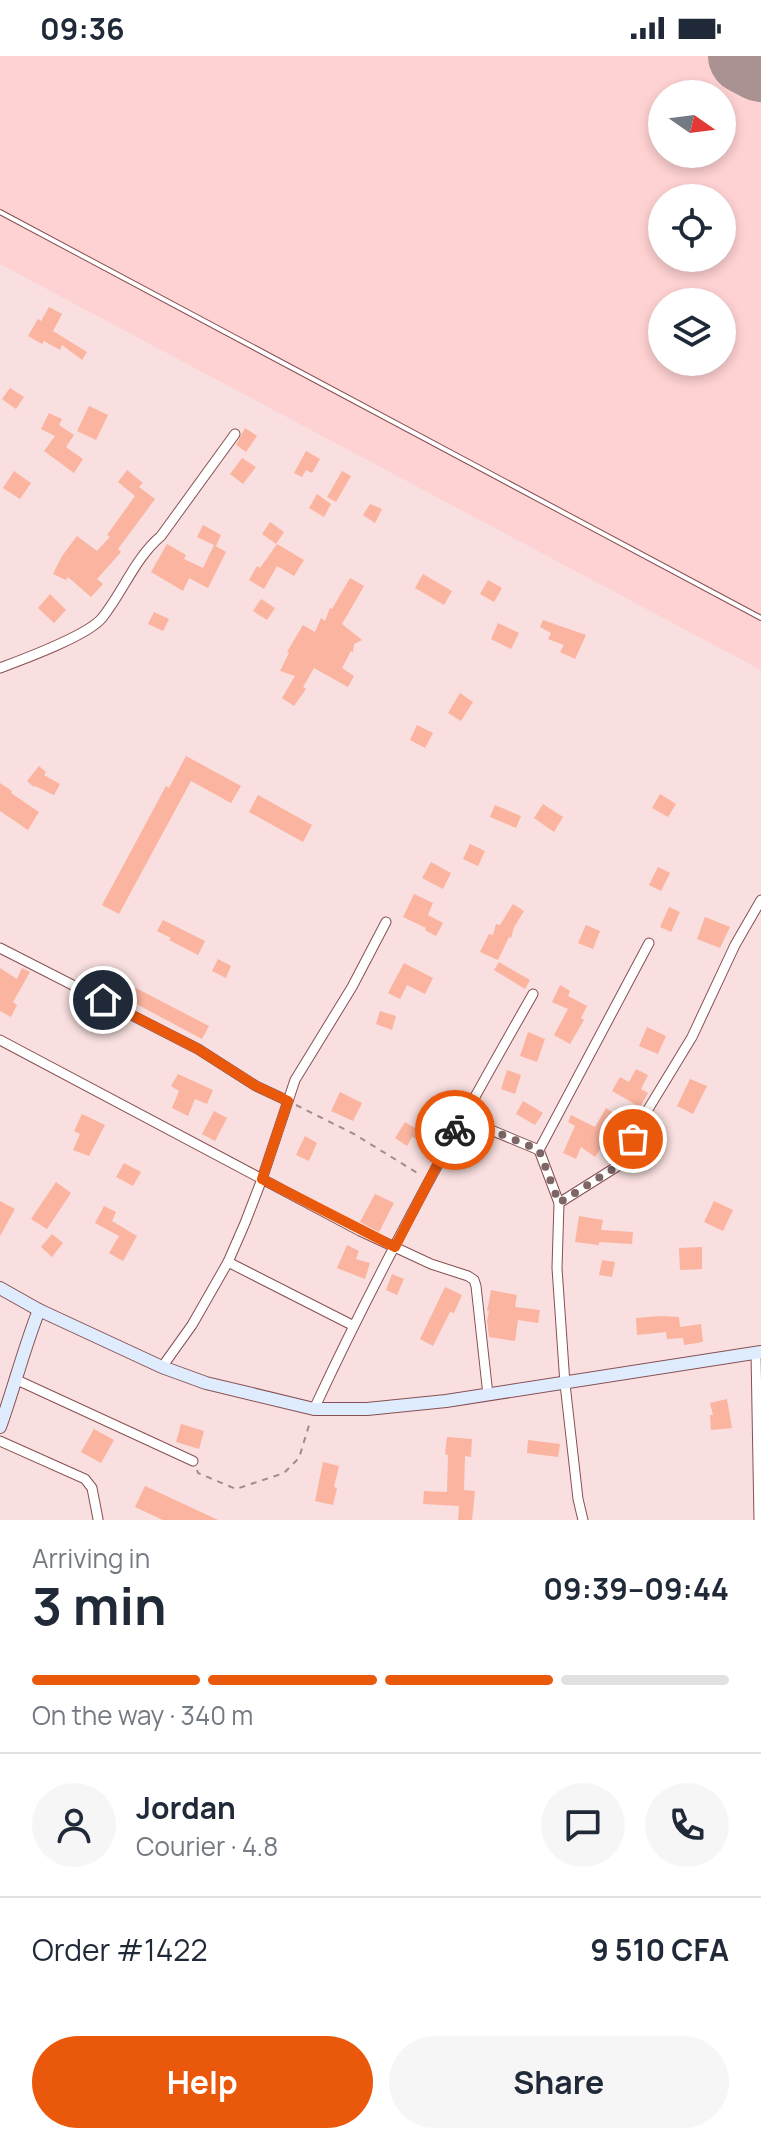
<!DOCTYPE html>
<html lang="en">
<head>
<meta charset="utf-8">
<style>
	:root { --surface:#fff; --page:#f6f6f7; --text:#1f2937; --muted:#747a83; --line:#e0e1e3; --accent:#ea580c }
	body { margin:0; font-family:Manrope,sans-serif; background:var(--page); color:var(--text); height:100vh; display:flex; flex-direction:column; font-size:30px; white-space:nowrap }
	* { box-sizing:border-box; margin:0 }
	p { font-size:26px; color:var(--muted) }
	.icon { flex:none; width:44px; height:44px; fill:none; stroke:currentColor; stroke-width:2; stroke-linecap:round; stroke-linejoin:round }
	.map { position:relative; height:1464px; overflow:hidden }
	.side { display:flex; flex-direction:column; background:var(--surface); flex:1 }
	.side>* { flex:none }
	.needle { width:52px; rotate:104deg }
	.buttons { position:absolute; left:648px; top:24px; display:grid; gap:16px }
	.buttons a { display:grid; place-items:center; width:88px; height:88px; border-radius:50%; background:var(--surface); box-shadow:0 4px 12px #0003; font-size:40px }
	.pin { position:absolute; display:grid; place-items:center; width:68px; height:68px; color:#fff; margin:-34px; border:4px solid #fff; border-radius:50%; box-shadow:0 2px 8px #0007 }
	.courier { position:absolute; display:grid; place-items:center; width:80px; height:80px; margin:-40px; border:6px solid #ea580c; border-radius:50%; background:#fff; color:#222; box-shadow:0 2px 10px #0007 }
	.summary em { font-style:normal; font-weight:700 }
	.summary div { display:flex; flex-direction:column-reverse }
	.summary { display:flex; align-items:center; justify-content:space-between; height:136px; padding:0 32px }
	h1 { font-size:52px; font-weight:700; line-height:60px }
	.bar { display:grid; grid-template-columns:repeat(4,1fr); gap:12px 8px; align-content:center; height:96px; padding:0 32px }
	.bar i { height:10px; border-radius:6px; background:var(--line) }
	.bar .active { background:var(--accent) }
	.bar p { grid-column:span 4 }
	.line { display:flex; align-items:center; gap:20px; padding:0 32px; border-top:2px solid var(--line) }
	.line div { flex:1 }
	.round { display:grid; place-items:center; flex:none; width:84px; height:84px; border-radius:42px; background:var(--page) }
	.button { display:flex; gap:16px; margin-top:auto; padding:16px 32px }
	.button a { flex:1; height:92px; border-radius:48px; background:var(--accent); color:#fff; font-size:32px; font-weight:700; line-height:92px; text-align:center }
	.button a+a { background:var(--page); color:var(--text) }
	.status { display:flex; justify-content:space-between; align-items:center; height:56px; padding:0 40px; background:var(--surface); direction:ltr }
	.status svg { height:22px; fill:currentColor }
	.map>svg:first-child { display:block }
	.built { fill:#fed1d2; fill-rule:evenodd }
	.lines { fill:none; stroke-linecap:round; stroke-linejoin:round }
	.runway { stroke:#aa9192; stroke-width:76 }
	.building { fill:#fbb49f }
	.lane-casing { stroke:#875053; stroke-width:6 }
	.street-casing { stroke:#875053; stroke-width:11 }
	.secondary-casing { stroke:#875053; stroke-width:14 }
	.path { stroke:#a48b8b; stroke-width:2; stroke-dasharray:6 6; stroke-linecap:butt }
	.lane { stroke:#fff; stroke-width:4 }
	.street { stroke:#fff; stroke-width:9 }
	.secondary { stroke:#dfecfe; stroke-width:12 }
	.done { stroke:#7e6566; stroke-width:8; stroke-dasharray:0 14.4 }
	.route { stroke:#ea580c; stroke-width:10 }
</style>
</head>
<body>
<div class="status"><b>09:36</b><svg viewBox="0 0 49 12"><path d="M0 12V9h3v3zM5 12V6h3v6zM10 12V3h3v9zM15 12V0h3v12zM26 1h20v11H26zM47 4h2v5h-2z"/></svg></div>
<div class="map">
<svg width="761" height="1464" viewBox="0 0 761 1464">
	<rect width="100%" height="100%" fill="#f9dfdf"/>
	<!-- built -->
	<path class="built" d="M0 0H761V614L0 208ZM662 38H722V98H662ZM662 142H722V202H662ZM662 246H722V306H662Z"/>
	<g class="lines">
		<!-- runway -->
		<path class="runway" d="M746 0 761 8"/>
	</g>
	<!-- building -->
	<g class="building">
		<path d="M49 251 62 258 53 275 87 296 82 304 62 289 60 294 44 285 42 288 28 280 38 263 41 265Z"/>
		<path d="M10 332 24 341 16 353 2 343Z"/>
		<path d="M89 350 108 359 96 384 77 375Z"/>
		<path d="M49 357 62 363 59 369 74 379 66 391 83 403 74 417 44 395 55 380 41 373Z"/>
		<path d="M245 372 257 380 246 396 236 389Z"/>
		<path d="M306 395 320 403 312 417 306 414 302 421 294 417Z"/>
		<path d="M242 402 256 411 243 428 230 418Z"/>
		<path d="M127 414 143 427 139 431 155 443 118 493 121 496 97 523 103 528 91 541 68 521 66 524 53 518 62 500 77 480 97 495 110 481 107 479 135 440 118 426Z"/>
		<path d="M14 415 31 427 20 443 3 432Z"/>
		<path d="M342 415 351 420 336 446 327 441Z"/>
		<path d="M317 438 331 448 324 461 309 452Z"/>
		<path d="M370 448 382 453 375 467 363 459Z"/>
		<path d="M270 466 284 476 276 488 262 478Z"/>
		<path d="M203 469 221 479 216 490 197 481Z"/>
		<path d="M167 488 186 499 184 503 203 512 214 489 226 496 208 532 189 522 183 535 151 516Z"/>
		<path d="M277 488 304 504 294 520 277 510 264 533 249 524 257 510 260 512Z"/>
		<path d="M423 518 452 535 444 549 415 532Z"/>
		<path d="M350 522 364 530 342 568 362 584 354 588 353 596 351 595 342 612 354 620 348 631 314 612 303 631 306 633 294 650 282 642 295 620 280 615 289 597 287 596 303 569 315 576 321 562 325 565 330 552 332 553Z"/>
		<path d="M488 524 502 532 494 546 480 538Z"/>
		<path d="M50 538 66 554 54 567 38 552Z"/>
		<path d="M261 543 275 552 267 564 253 555Z"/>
		<path d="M154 556 169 563 163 575 148 568Z"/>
		<path d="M543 564 586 579 575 603 560 596 564 589 548 583 551 577 540 571Z"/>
		<path d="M498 567 519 577 511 593 491 583Z"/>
		<path d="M460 637 473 646 461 665 448 657Z"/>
		<path d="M417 669 433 677 425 692 410 684Z"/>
		<path d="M186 700 241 730 231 747 191 725 119 858 102 849 166 730 169 732Z"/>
		<path d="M39 710 46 716 44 719 60 728 54 739 35 730 34 731 27 725Z"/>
		<path d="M0 727 12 735 11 737 39 756 28 774 0 755Z"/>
		<path d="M660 738 676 748 668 761 652 752Z"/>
		<path d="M258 739 312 769 303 786 249 756Z"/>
		<path d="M543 748 563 761 554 776 534 762Z"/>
		<path d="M495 749 521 760 516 772 490 761Z"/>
		<path d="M470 788 485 795 478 810 463 803Z"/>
		<path d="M431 806 451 817 443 833 422 822Z"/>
		<path d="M658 811 670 817 661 835 649 829Z"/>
		<path d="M414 838 433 847 428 859 443 867 436 880 425 874 426 872 403 861Z"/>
		<path d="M513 848 524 855 514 871 511 882 509 881 498 904 480 896 489 878 493 879 496 868 500 869Z"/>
		<path d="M669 851 680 856 671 876 660 871Z"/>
		<path d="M705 861 730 871 720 892 697 883Z"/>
		<path d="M163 864 205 885 198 899 169 884 171 882 157 875Z"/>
		<path d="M586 869 600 875 593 893 578 887Z"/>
		<path d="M218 903 231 910 226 922 212 915Z"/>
		<path d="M499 906 530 924 525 933 494 914Z"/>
		<path d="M404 907 433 922 425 938 407 929 400 943 388 937Z"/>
		<path d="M0 912 17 923 22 912 30 916 13 946 17 949 11 961 0 955Z"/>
		<path d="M103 915 209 970 202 983 97 927Z"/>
		<path d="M560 929 570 935 568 940 587 950 581 962 584 964 570 988 554 979 568 953 552 946Z"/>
		<path d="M380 955 396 960 392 974 376 968Z"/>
		<path d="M647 971 666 980 658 998 639 990Z"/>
		<path d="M528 976 545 983 537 1006 520 1000Z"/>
		<path d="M636 1013 648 1019 641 1033 648 1037 640 1051 612 1035 620 1021 629 1026Z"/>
		<path d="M507 1014 521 1019 515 1038 501 1033Z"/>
		<path d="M178 1018 213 1034 207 1048 195 1043 188 1060 172 1052 179 1035 171 1030Z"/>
		<path d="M690 1023 707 1030 693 1058 677 1050Z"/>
		<path d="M340 1036 362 1047 353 1065 331 1055Z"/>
		<path d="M433 1045 450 1054 441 1070H439L432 1089 412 1081 407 1090 395 1082 405 1066 418 1074Z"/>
		<path d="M523 1045 543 1057 535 1069 516 1058Z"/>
		<path d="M606 1052 620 1061 614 1071 627 1078 619 1093 605 1086 595 1101 581 1091 576 1103 563 1097 575 1070 568 1066 571 1059 595 1071Z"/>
		<path d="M214 1055 227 1062 215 1085 202 1078Z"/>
		<path d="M82 1058 105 1069 89 1100 73 1094 80 1078 74 1075Z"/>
		<path d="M305 1080 317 1087 309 1105 296 1099Z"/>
		<path d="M124 1107 141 1116 133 1130 116 1121Z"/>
		<path d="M56 1126 71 1137 47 1173 31 1163Z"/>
		<path d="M375 1138 394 1147 379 1176 360 1166Z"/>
		<path d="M0 1145 15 1153 0 1180Z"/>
		<path d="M714 1145 733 1154 723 1175 704 1166Z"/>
		<path d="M104 1150 116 1156 112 1165 137 1180 123 1205 109 1197 119 1180 95 1167Z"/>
		<path d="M579 1160 603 1164 601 1174 633 1176 632 1188 599 1186V1189L575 1186Z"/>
		<path d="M52 1178 63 1187 52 1201 41 1191Z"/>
		<path d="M347 1189 359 1195 356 1203 370 1207 365 1223 337 1212Z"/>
		<path d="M702 1191V1213L680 1214 679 1192Z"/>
		<path d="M602 1204 615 1206 612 1221 599 1219Z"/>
		<path d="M392 1218 404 1223 397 1239 386 1234Z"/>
		<path d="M445 1231 462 1239 454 1257 450 1256 433 1290 420 1283Z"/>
		<path d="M491 1234 517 1239 515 1251 540 1254 538 1267 518 1264 515 1285 489 1281 487 1265 489 1255H487Z"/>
		<path d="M659 1260 679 1261 680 1271 701 1268 703 1286 684 1289 683 1282 667 1283 666 1276 637 1279 636 1262Z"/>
		<path d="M727 1343 732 1372 711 1374 710 1359H713L710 1347Z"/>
		<path d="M181 1368 204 1375 199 1393 176 1386Z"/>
		<path d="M94 1373 114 1384 101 1407 81 1396Z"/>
		<path d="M447 1381 472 1383 471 1401 465 1400 464 1434 475 1435 472 1464H458L459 1450 423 1448 424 1435 447 1436 448 1399 445 1398Z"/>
		<path d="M528 1384 560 1388 558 1401 527 1397Z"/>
		<path d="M323 1406 339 1410 334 1431 337 1432 333 1449 315 1445Z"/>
		<path d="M145 1430 218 1464H163L135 1451Z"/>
	</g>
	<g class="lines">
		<!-- lane casing -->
		<g class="lane-casing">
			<path id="lane" d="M0 156 761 562"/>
		</g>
		<!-- street casing -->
		<g class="street-casing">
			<g id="street">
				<path d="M0 612C24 603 87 580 102 562 123 536 135 502 161 480L235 378"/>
				<path d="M0 892 198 993 256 1030 288 1045"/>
				<path d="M0 984 360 1175 431 1208 468 1220 474 1224 476 1230 488 1339"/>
				<path d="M462 1062 539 1094"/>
				<path d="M559 1147 621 1108 644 1060 692 981 735 889 761 844"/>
				<path d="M228 1206 352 1269"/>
				<path d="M756 1297 759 1464"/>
				<path d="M162 1311 192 1269 228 1206 245 1167 262 1123 295 1024 352 931 386 866"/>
				<path d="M17 1324 193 1405"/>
				<path d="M314 1353C380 1211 455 1074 533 938"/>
				<path d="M0 1385 85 1423 92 1432 98 1463"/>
				<path d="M583 1464 578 1443 565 1328 557 1212 559 1147 539 1094 649 887"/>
			</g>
		</g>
		<!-- secondary casing -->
		<g class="secondary-casing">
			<g id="secondary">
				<path d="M0 1232 39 1254 162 1311 206 1327 314 1353H367L446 1345 761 1296"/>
				<path d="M0 1371C14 1332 24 1292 39 1254"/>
			</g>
		</g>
		<!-- path -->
		<g class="path">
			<path d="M296 1049 354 1078 419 1118"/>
			<path d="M197 1414 198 1417 236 1433 284 1417 299 1402 310 1366"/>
		</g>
		<!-- lane -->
		<use href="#lane" class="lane"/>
		<!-- street -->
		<use href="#street" class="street"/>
		<!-- secondary -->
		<use href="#secondary" class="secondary"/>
	</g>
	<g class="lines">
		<!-- done -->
		<path class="done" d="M455 1074 462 1062 539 1094 559 1147 621 1108 633 1083"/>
		<!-- route -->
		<path class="route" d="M103 944 198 993 256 1030 288 1045 262 1123 395 1191 455 1074"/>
	</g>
</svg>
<div class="buttons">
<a><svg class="needle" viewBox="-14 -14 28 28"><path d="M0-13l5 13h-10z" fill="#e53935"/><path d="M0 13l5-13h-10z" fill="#747a83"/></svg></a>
<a><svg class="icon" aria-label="locate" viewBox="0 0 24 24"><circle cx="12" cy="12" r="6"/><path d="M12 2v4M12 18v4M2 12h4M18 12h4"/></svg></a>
<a><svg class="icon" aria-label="layers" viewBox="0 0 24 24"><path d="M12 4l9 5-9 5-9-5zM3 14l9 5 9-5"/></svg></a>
</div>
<div class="pin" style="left:633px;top:1083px;background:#ea580c"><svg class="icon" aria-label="bag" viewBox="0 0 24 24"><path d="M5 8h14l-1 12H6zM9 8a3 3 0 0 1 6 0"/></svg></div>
<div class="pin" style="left:103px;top:944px;background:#1f2937"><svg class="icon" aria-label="home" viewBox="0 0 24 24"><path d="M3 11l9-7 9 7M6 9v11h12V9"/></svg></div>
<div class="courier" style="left:455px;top:1074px"><svg class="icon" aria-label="bike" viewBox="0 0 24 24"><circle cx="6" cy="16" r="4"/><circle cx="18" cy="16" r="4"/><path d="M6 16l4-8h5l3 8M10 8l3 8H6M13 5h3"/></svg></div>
</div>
<section class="side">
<div class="summary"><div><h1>3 min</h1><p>Arriving in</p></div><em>09:39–09:44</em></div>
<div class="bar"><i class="active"></i><i class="active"></i><i class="active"></i><i></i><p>On the way · 340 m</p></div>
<div class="line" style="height:144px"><a class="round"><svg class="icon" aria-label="person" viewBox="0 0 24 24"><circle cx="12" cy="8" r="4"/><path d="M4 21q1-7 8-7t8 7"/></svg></a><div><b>Jordan</b><p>Courier · 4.8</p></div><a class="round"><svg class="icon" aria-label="chat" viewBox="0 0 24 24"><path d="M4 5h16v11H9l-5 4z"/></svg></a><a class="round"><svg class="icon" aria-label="phone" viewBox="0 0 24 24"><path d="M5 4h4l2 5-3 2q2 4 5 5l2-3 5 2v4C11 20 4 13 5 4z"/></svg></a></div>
<div class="line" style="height:104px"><div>Order #1422</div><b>9 510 CFA</b></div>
<div class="button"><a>Help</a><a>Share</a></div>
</section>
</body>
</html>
